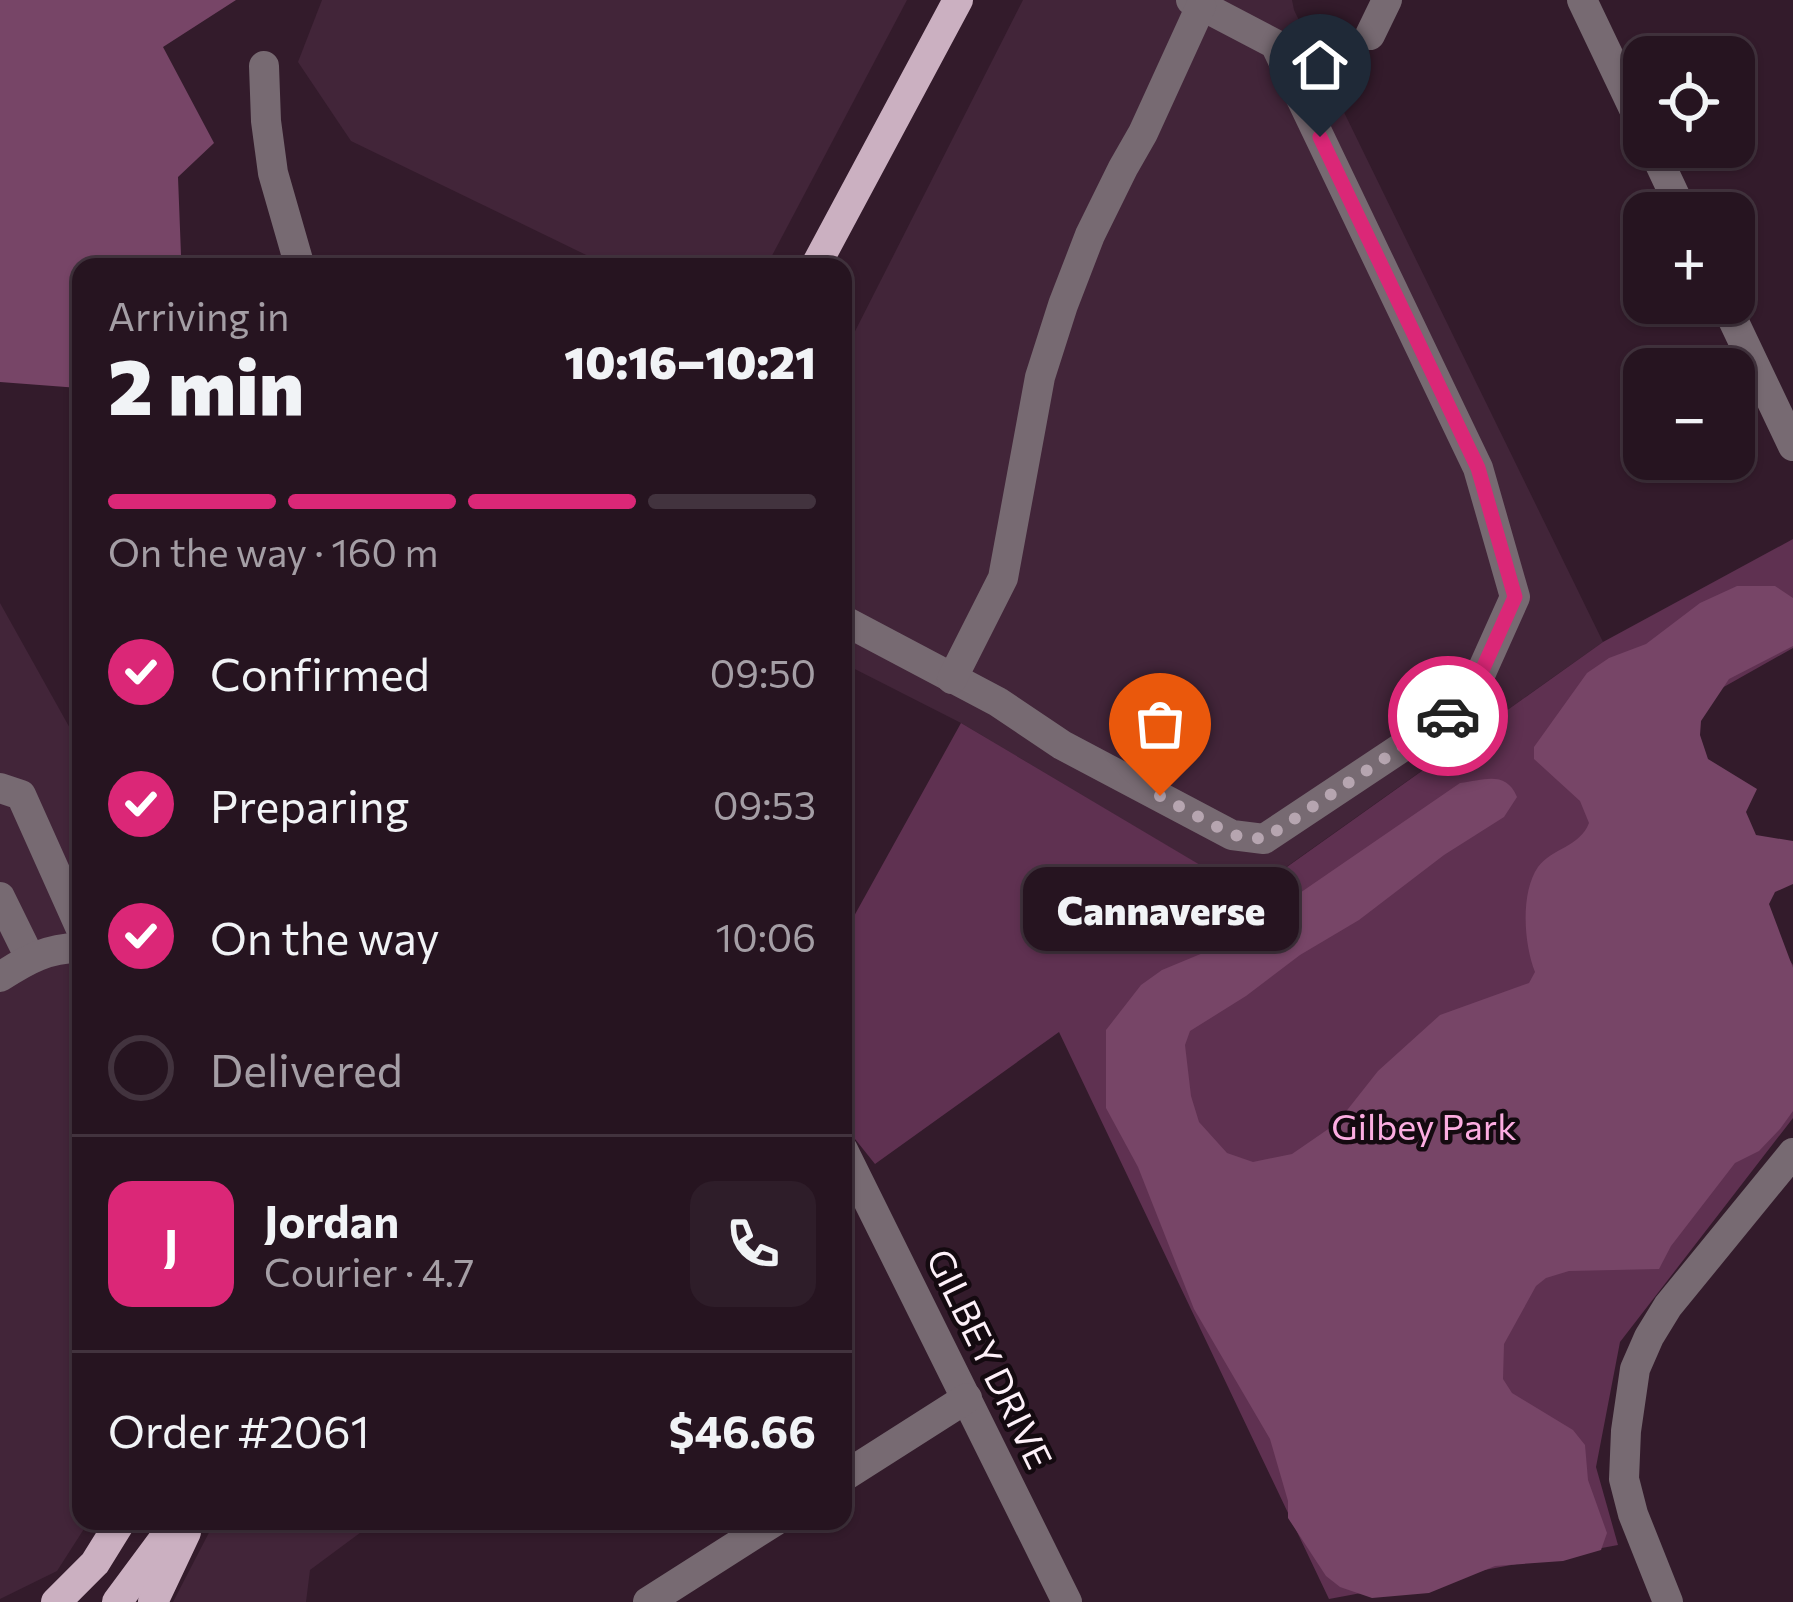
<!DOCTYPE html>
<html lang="en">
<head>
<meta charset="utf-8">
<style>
	:root { --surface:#261420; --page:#2e1d29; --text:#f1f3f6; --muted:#a49ea5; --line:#42333e; --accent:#db2777 }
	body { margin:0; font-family:Commissioner,sans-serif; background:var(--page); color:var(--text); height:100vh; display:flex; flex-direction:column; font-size:45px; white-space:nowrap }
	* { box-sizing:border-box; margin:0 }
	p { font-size:39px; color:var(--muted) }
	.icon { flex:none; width:66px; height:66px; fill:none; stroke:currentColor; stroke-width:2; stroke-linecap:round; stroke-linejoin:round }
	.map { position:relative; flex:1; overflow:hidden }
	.sheet { position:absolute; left:72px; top:258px; width:780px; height:1272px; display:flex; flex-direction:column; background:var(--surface); border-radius:24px; box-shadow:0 3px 9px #0004,0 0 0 3px var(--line) }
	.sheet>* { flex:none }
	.fabs { position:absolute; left:1623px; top:36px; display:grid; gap:24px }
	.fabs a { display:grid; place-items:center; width:132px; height:132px; border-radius:24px; background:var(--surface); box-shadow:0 3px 9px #0004,0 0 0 3px var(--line); font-size:60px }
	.pin { position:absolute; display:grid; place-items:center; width:102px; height:102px; color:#fff; margin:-123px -51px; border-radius:50% 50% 50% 0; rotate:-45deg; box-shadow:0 0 12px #0007 }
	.pin .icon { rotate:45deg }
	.courier { position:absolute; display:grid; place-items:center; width:120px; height:120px; margin:-60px; border:9px solid #db2777; border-radius:50%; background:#fff; color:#222; box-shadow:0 3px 15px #0007 }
	.bubble { position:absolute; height:84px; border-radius:24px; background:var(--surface); box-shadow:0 3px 9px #0004,0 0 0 3px var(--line); font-size:39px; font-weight:800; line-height:84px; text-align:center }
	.summary em { font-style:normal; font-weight:800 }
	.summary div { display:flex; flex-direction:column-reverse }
	.summary { display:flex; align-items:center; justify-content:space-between; height:204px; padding:0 36px }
	h1 { font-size:78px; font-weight:800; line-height:90px }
	.bar { display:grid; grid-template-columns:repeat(4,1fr); gap:18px 12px; align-content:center; height:144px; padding:0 36px }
	.bar i { height:15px; border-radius:9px; background:var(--line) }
	.bar .on { background:var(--accent) }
	.bar p { grid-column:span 4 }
	.line { display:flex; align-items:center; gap:30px; padding:0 36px; border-top:3px solid var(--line) }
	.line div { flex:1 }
	.round { display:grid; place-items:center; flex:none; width:126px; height:126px; border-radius:24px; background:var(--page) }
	ol { padding:0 36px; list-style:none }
	li { display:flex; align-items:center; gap:36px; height:132px }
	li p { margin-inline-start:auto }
	li .icon { padding:12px; border-radius:50%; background:var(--accent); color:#fff; stroke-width:4 }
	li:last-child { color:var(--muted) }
	li i { width:66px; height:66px; border:6px solid var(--line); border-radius:50% }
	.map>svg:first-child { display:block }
	.built { fill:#422539 }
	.green { fill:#5f3151 }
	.forest { fill:#774567 }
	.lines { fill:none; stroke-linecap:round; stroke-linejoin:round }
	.minor { stroke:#776a72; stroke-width:30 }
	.major { stroke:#cbb0c1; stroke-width:30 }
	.done { stroke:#b6a5b0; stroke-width:12; stroke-dasharray:0 21.6 }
	.route { stroke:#db2777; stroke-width:15 }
	.labels { text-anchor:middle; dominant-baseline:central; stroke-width:9; stroke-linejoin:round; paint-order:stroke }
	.park-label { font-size:36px; fill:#fcade1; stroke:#140a10 }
	.street-label { font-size:36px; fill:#fdf0f8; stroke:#140a10 }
</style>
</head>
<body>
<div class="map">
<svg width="1793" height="1602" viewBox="0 0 1793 1602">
	<rect width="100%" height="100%" fill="#331b2b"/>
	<!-- built -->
	<g class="built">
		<path d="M322 0H907L766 267H611L351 141 298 62Z"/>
		<path d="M1023 0H1292L1294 10 1603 642 1248 894 961 723 843 663V355Z"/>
		<path d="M0 603 81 748V1521H89L57 1571 0 1599Z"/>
		<path d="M215 1521H376L310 1570 306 1602H173Z"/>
	</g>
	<!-- green -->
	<path class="green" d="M1793 539V648L1667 719 1750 902 1793 965V1118L1620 1342 1596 1467 1618 1545 1329 1599 1059 1032 875 1164 843 1124V936L961 723 1249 894 1603 642Z"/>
	<!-- forest -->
	<g class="forest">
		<path d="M0 0H236L163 47 214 143 178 177 181 255 172 267H81L79 388 0 382Z"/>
		<path d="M1737 586H1775L1793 598V646L1729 679 1701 721 1700 735 1708 759 1757 789 1746 812 1756 835 1793 841V884L1775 892 1769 904 1793 968V1111L1780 1129 1759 1151 1735 1163 1671 1246 1659 1269 1569 1271 1546 1278 1536 1286 1504 1344 1503 1379 1512 1393 1573 1430 1585 1445 1588 1480 1607 1533 1601 1550 1563 1561 1495 1566 1429 1593 1372 1598 1340 1587 1326 1576 1288 1518V1501L1270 1439 1194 1309 1138 1167 1106 1108V1030L1141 985 1162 970 1227 943 1460 783C1484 780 1506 770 1517 797L1504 817 1444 855 1359 920 1300 955 1246 996 1190 1031 1185 1045 1191 1096 1199 1122 1227 1153 1253 1162 1292 1154 1337 1123 1378 1071 1440 1015 1529 983 1535 972C1524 945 1520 893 1538 867 1552 848 1580 847 1589 823L1580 801 1534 759V747L1587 673 1609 658 1646 644 1700 603Z"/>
	</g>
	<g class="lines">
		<!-- minor -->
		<g class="minor">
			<path d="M1582 0 1644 130"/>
			<path d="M1370 35 1387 0"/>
			<path d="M264 66 266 121 273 173 300 267"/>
			<path d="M1652 147 1683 213"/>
			<path d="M1725 303 1793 446"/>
			<path d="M843 620 998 702 1062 745 1232 835 1264 839 1467 704 1515 597 1478 468 1275 44 1191 0"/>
			<path d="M952 679 1003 578 1040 377 1063 305 1090 235 1123 168 1143 133 1201 6"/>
			<path d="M0 788 21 795 81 929"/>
			<path d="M0 897 30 958"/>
			<path d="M0 977C26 960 49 947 81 948"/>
			<path d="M843 1150 1067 1602"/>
			<path d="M843 1477 967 1398"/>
			<path d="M648 1602 775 1521"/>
			<path d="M1668 1602 1633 1514 1624 1479 1626 1431 1635 1369 1649 1337 1668 1306 1793 1153"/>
		</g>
		<!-- major -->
		<g class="major">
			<path d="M815 267 958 0"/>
			<path d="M56 1602 95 1563 121 1521"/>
			<path d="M117 1602 177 1521"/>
			<path d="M153 1602 186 1532"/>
		</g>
	</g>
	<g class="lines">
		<!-- done -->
		<path class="done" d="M1160 796 1232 835 1264 839 1448 716"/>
		<!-- route -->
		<path class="route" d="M1320 137 1478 468 1515 597 1467 704 1448 716"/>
	</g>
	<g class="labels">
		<!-- park labels -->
		<g class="park-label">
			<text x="1424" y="1125">Gilbey Park</text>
		</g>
		<!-- street labels -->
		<g class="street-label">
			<text transform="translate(991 1358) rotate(64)">GILBEY DRIVE</text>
		</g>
	</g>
</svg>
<div class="fabs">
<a><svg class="icon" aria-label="locate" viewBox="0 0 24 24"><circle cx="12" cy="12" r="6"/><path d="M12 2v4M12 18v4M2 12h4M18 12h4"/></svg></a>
<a>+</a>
<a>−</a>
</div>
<div class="pin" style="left:1160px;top:796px;background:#ea580c"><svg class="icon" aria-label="bag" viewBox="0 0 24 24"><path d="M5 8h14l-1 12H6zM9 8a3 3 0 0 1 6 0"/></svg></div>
<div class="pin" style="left:1320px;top:137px;background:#1f2937"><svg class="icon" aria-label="home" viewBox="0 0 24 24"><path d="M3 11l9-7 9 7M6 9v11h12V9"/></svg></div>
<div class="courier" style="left:1448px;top:716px"><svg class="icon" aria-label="car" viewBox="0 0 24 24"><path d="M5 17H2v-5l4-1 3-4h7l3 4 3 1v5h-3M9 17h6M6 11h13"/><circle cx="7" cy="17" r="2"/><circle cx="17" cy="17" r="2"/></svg></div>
<div class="bubble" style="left:1023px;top:867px;width:276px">Cannaverse</div>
<section class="sheet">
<div class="summary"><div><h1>2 min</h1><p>Arriving in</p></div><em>10:16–10:21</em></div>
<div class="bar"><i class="on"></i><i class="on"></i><i class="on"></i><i></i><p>On the way · 160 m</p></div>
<ol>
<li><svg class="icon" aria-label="check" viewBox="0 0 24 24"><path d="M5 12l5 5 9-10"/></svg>Confirmed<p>09:50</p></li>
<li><svg class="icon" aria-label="check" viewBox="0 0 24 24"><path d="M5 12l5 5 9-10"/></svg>Preparing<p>09:53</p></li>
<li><svg class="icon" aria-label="check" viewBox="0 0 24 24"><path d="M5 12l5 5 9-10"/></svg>On the way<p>10:06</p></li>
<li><i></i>Delivered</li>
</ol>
<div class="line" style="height:216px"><b class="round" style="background:var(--accent);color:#fff">J</b><div><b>Jordan</b><p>Courier · 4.7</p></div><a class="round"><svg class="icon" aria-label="phone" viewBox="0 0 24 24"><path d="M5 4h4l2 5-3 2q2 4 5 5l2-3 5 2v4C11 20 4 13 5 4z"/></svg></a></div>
<div class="line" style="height:156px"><div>Order #2061</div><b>$46.66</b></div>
</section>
</div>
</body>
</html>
